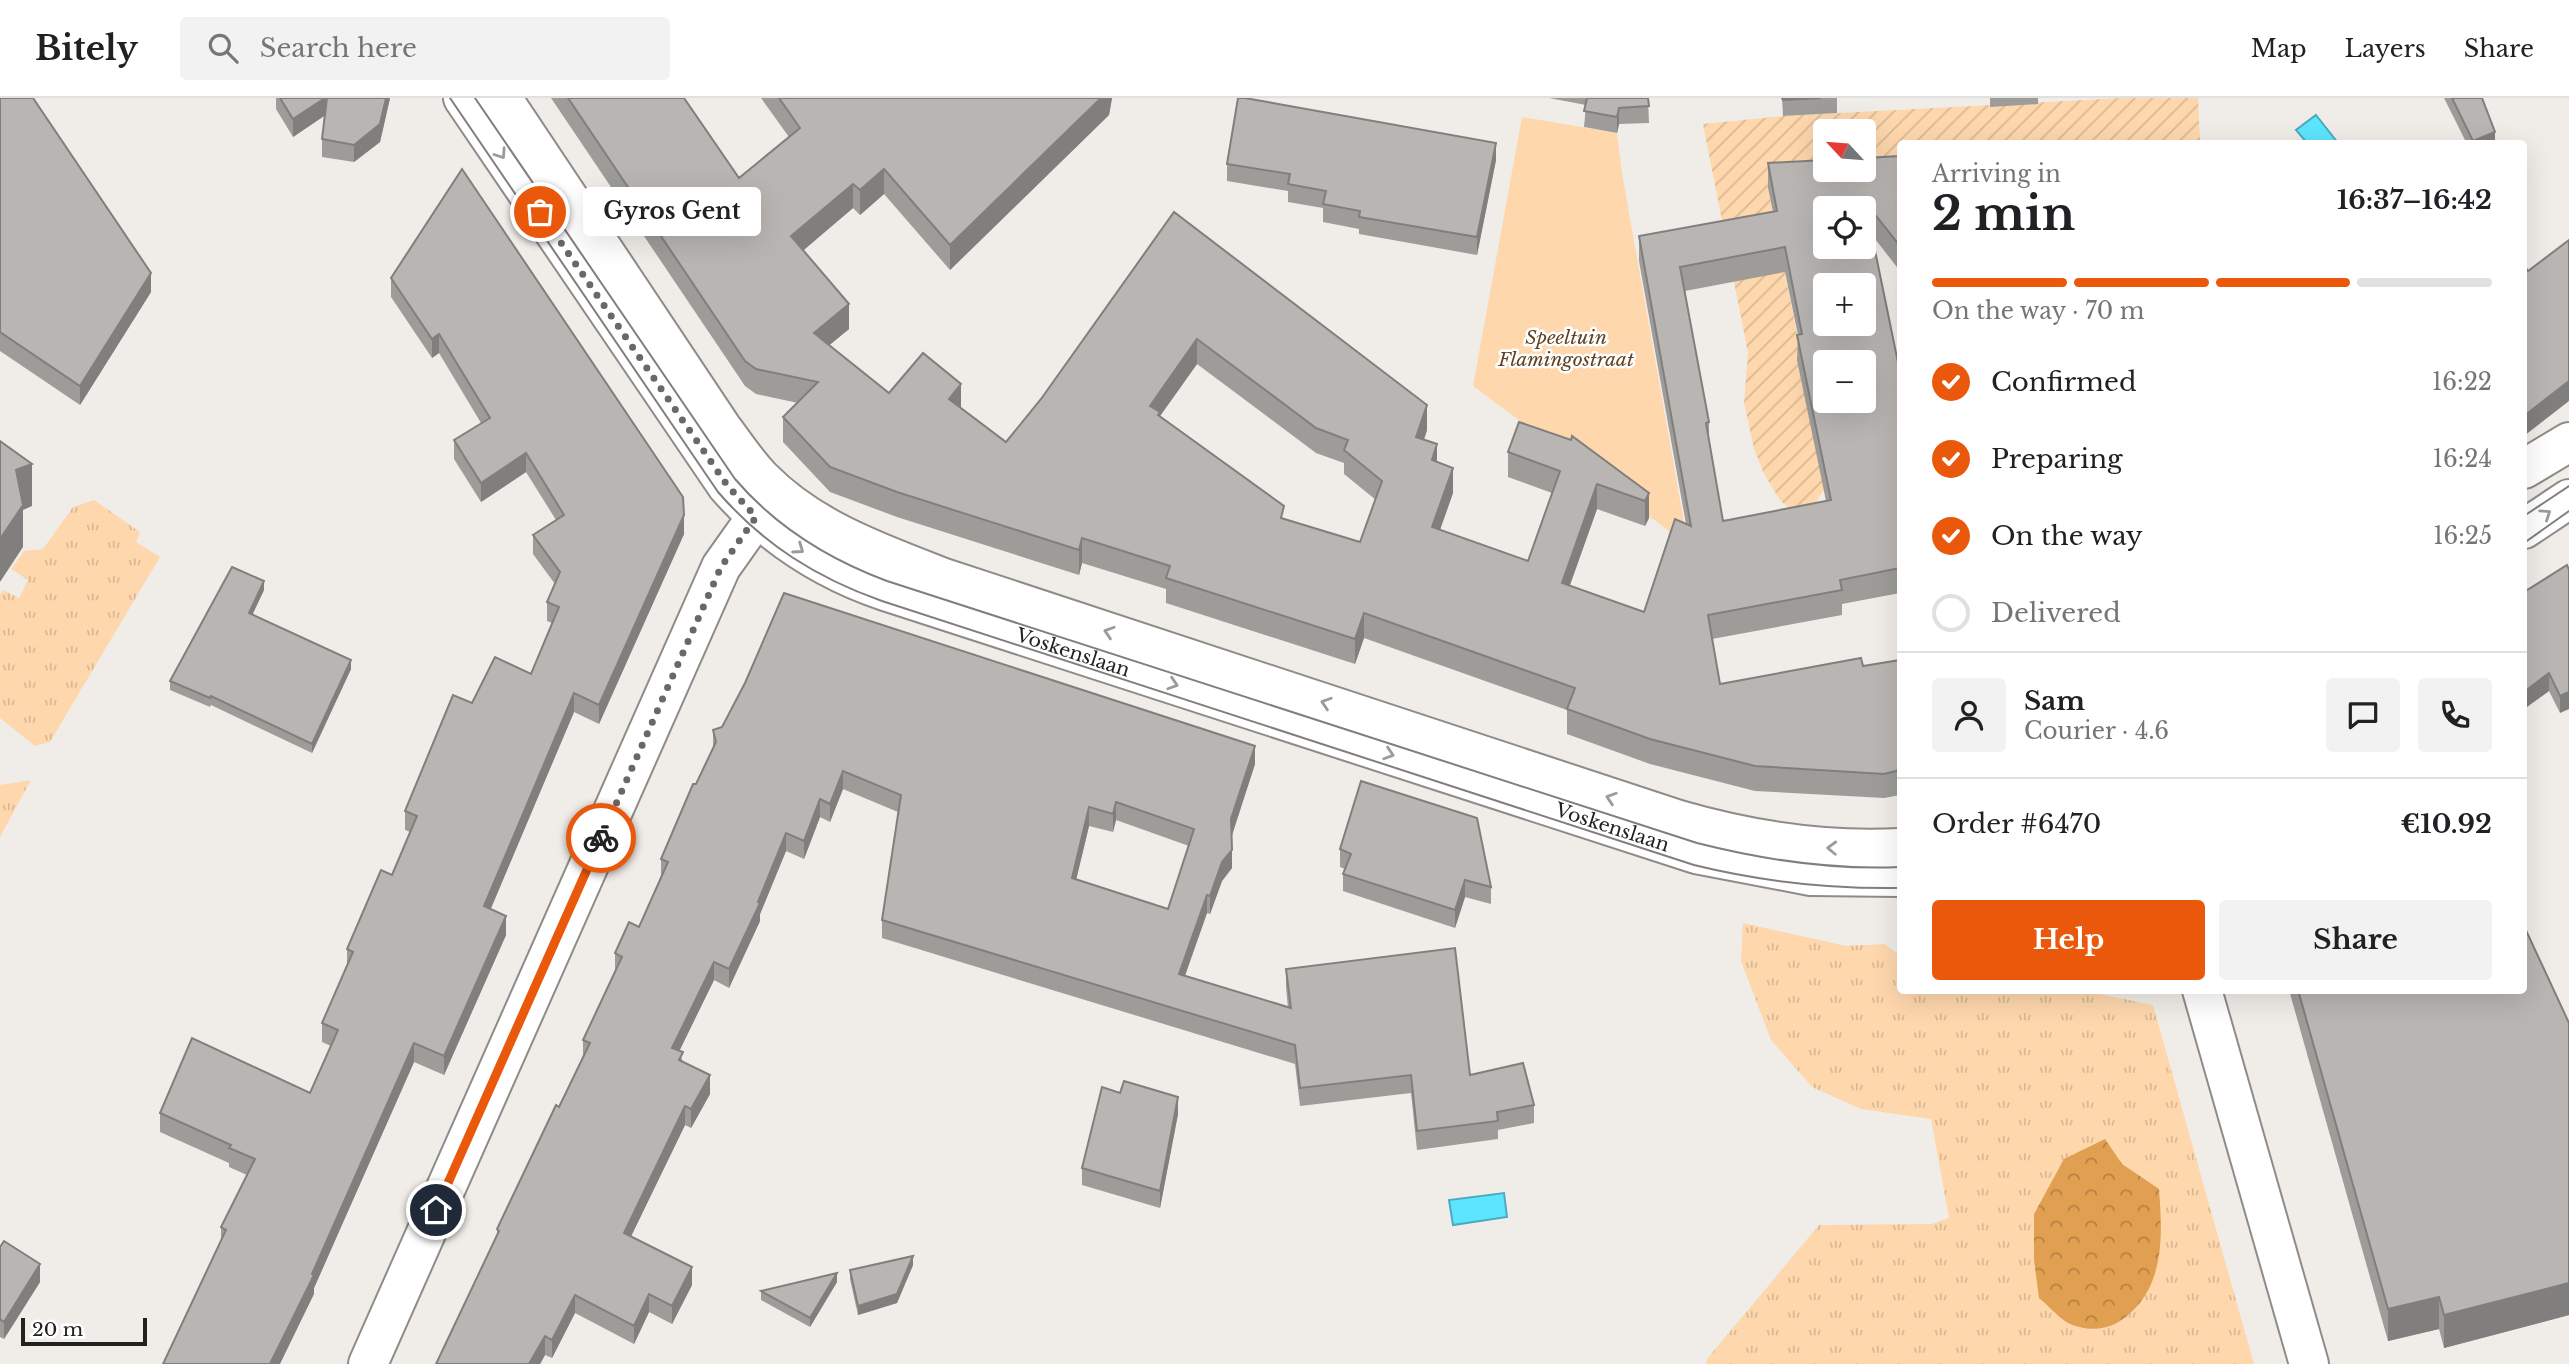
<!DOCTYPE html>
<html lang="en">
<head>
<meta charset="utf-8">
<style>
	:root { --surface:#fff; --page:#f2f2f2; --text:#202124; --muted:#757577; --line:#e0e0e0; --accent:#ea580c }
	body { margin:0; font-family:"Libre Baskerville",serif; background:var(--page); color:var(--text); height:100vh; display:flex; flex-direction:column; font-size:26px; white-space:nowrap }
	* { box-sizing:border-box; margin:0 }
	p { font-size:23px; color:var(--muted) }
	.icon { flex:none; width:38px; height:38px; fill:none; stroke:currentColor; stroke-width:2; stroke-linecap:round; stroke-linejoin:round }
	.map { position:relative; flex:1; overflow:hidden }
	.drawer { position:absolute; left:1897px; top:42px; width:630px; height:854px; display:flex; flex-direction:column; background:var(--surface); border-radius:7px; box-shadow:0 7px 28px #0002 }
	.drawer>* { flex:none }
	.needle { width:46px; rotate:296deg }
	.buttons { position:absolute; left:1813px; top:21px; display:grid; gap:14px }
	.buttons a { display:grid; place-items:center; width:63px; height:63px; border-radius:7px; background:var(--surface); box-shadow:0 7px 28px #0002; font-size:35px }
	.scale { position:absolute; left:21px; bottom:18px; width:126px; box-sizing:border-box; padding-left:7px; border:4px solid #222120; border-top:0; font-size:19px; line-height:24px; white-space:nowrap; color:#222120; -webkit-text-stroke:5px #fff; paint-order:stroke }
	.pin { position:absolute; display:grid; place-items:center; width:60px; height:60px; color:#fff; margin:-30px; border:4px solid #fff; border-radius:50%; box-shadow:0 2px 7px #0007 }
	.courier { position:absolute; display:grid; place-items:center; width:70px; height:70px; margin:-35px; border:5px solid #ea580c; border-radius:50%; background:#fff; color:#222; box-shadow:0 2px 9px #0007 }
	.bubble { position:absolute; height:49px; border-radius:7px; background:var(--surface); box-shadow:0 7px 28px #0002; font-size:23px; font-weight:700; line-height:49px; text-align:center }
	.headline em { font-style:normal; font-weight:700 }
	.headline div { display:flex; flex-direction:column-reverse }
	.headline { display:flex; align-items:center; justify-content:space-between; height:119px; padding:0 35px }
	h1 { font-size:46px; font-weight:700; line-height:52px }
	.bar { display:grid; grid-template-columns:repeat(4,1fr); gap:10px 7px; align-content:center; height:84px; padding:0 35px }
	.bar i { height:9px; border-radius:5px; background:var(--line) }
	.bar .on { background:var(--accent) }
	.bar p { grid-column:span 4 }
	.line { display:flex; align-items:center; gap:18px; padding:0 35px; border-top:2px solid var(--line) }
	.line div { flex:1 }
	.round { display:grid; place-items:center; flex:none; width:74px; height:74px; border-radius:7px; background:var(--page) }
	ol { padding:0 35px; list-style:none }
	li { display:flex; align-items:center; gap:21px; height:77px }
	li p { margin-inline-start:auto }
	li .icon { padding:7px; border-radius:50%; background:var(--accent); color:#fff; stroke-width:4 }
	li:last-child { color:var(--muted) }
	li i { width:38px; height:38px; border:4px solid var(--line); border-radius:50% }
	.primary-button { display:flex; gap:14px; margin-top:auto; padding:14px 35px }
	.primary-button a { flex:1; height:80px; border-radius:7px; background:var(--accent); color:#fff; font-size:28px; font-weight:700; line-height:80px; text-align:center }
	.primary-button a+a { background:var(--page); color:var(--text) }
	header { display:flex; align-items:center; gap:42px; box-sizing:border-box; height:98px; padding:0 35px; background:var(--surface); border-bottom:2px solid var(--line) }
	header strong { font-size:33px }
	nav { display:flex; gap:38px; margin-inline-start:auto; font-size:24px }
	.search { width:490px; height:63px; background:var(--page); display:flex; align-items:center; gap:18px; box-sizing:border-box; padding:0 24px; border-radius:7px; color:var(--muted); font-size:26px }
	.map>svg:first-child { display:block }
	.grass { fill:url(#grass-tufts) }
	.forest { fill:url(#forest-crowns) }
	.park { fill:#fed7ad }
	.garden { fill:url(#garden-furrows); fill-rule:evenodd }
	.water { fill:#5ce5fe; stroke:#4baabb; stroke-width:2 }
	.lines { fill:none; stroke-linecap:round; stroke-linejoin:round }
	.minor-casing { stroke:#8e8b88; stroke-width:42 }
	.minor { stroke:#fff; stroke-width:38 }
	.tram { stroke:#817f7c; stroke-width:2 }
	.wall { fill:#9e9c99; fill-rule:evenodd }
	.shaded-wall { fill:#817f7d }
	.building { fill:#b8b5b2; stroke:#817f7d; stroke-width:2; fill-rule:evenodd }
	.oneway { stroke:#9c9b9b }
	.done { stroke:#6a6866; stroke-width:7; stroke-dasharray:0 12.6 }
	.route { stroke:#ea580c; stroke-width:9 }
	.labels { text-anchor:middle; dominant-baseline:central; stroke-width:5; stroke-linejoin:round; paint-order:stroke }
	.park-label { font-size:19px; font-style:italic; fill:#5f4322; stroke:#fff }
	.street-label { font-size:19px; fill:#222120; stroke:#fff }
</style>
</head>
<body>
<header>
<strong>Bitely</strong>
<div class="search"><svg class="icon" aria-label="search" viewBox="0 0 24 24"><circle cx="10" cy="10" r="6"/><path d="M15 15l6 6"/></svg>Search here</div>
<nav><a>Map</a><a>Layers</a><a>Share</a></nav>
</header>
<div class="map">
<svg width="2569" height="1266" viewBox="0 0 2569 1266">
	<defs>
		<pattern id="grass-tufts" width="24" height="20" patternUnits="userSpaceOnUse" patternTransform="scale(1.75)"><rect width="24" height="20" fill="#fed7ad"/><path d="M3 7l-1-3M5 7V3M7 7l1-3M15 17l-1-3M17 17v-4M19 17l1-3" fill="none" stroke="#d9b895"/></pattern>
		<pattern id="forest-crowns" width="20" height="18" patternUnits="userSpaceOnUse" patternTransform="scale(1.75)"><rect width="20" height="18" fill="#e19f51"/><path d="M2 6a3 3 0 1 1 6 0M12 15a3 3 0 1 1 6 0" fill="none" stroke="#b68143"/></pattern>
		<pattern id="garden-furrows" width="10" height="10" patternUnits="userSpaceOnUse" patternTransform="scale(1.75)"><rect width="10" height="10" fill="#fed7ad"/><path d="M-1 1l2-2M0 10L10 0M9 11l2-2" fill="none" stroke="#d9b895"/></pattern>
	</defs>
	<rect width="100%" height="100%" fill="#f0ede9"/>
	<!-- grass -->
	<g class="grass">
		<path d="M94 402 140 434 136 444 160 459 50 644 35 648 0 620V497L3 492 19 500 28 482 11 471 24 453 43 451 73 409Z"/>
		<path d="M31 682 0 739V687Z"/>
		<path d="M1743 825 1846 848 1885 846 1896 855 1900 854V892L2085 893 2153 907 2254 1266H1706L1707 1261 1819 1127 1932 1126 1949 1120 1931 1021 1861 1011 1812 989 1771 942 1741 863Z"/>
	</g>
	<!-- forest -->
	<path class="forest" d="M2105 1041 2122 1066 2159 1091C2163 1142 2165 1197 2115 1226 2101 1233 2082 1232 2068 1225 2058 1219 2048 1207 2039 1200L2034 1162V1116L2064 1061Z"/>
	<!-- park -->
	<path class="park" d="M1522 19 1617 35 1622 75 1688 447 1473 288Z"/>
	<!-- garden -->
	<path class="garden" d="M2122 0H2198L2200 42 2288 45 1900 46V82L1768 90 1802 261 1824 392 1803 423 1780 402 1764 376 1754 351 1744 305 1748 255 1703 26 1783 18ZM1825 33H1864V72H1825Z"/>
	<!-- water -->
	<g class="water">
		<path d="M2316 17 2338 45H2307L2296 32Z"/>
		<path d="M1504 1095 1507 1119 1453 1127 1449 1102Z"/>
	</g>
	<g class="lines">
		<!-- minor casing -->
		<g class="minor-casing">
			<g id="minor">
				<path id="s1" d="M463 0 727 388C770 437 823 472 885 493L1696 756 1811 778 1900 779"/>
				<path d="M502 0 722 330C735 347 747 366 762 381 811 431 879 455 944 480L1679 722C1752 743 1824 754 1900 750"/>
				<path d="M2524 371 2569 344"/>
				<path d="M2524 431 2569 401"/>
				<path d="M2202 892 2309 1266"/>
				<path d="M368 1266 721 469 772 397"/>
			</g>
		</g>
		<!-- minor -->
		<use href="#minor" class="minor"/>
		<!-- tram -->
		<g class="tram">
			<path d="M450 0 718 394C764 447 817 480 882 503L1694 767C1763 784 1830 791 1900 790"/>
			<path d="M475 0 735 381C777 430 828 461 887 483L1697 745C1764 762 1831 772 1900 769"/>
			<path d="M2524 418 2569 388"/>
			<path d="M2524 445 2569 413"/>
		</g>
	</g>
	<!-- wall -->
	<g class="wall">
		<path d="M0 0 151 194 80 307 0 253Z"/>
		<path d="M276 0H390L380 44 354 64 322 59V41L324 18 293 39 276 11Z"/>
		<path d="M551 0H684L739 80 789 39 761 0H1112L1109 17 950 172 884 96 860 117 853 110 803 152 849 231 829 247 889 295 961 310 1006 344 1041 301 1174 114 1427 332 1424 342 1437 364 1453 395 1440 432 1528 463 1552 395 1508 379V354L1649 395V420L1645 428 1597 411 1570 487 1644 514 1686 426 1639 163V138L1773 114 1768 90V65L1900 58V173L1872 137 1900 274V495L1842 506V517L1712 541 1720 586 1863 568 1900 562V697L1884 700 1755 693 1650 666 1567 636V612L1364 540 1355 566 1166 505V491L1082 465 1079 477 897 419 830 394 783 344V319L798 305 756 296 745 288ZM1785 174 1798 237 1797 262 1826 403 1723 423 1709 343V324L1685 193ZM1197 266 1316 355 1344 365V376L1376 402 1360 444 1284 421 1160 318Z"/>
		<path d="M1549 0H1648L1649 25 1619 26 1617 35 1584 29 1586 7Z"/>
		<path d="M1782 0H1837V15L1783 18Z"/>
		<path d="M1990 0H2038V6L1990 9Z"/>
		<path d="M2444 0H2482L2495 46H2467Z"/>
		<path d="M1496 62 1477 157 1359 136V131L1323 124V110L1288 104V93L1227 83V66Z"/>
		<path d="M391 180 684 436 599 626 574 614 490 811 506 837 444 977 414 964 314 1190V1196L184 1224 221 1143V1129L247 1077 229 1069V1065L160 1034V1015L310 995 331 948 322 944V925L347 867V851L392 777 410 734 405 732V713L472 605 531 576 552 525 547 523V504L555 486 533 456V437L556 422 526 374 481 404 454 361V342L481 325 439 255 432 260 391 199Z"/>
		<path d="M2567 467 2560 615 2549 593 2524 611V494Z"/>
		<path d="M264 492 252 517 351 571 312 655 211 607 210 609 170 592V583Z"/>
		<path d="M713 632 1255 666 1232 737V770L1222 783 1210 816 1207 815 1185 878 1288 910 1286 889V871L1470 977 1534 1007V1025L1498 1032V1041L1417 1052 1411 995 1300 1008 1295 966 882 840V822L898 714 843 691 830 724 820 719 804 761 786 753 760 816V823L729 890 714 882 679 953 683 964 710 996 691 1030 685 1027 631 1138 692 1187 672 1226 649 1214 634 1246 575 1215 552 1260 545 1257 540 1266H436L497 1138V1131L583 960V942L615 874V855L639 829 661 779V761L713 651ZM1116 722 1189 748 1168 811 1076 782 1089 728 1113 734Z"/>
		<path d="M1361 683 1491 789V806L1465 799 1455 830 1343 793V776L1345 771 1340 769V751Z"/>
		<path d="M2289 892H2524L2569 925V1217L2444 1250 2439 1231 2388 1243Z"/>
		<path d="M1120 995 1178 1016 1160 1110 1082 1087V1070Z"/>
		<path d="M0 1149 40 1184 4 1241 0 1239Z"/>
		<path d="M913 1167 897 1205 858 1217 850 1181V1172Z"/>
		<path d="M837 1184 810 1229 761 1202V1193Z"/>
	</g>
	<!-- shaded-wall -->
	<g class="shaded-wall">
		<path d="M325 0H327V16L293 39V21Z"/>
		<path d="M386 0H390L380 44 354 64V47Z"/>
		<path d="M1101 0H1112L1109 17 950 172V147Z"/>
		<path d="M1619 10V26L1617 35V19Z"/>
		<path d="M2495 34V46H2473V43Z"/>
		<path d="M1496 45V62L1477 157V139Z"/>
		<path d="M884 71V96L860 117V92Z"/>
		<path d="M853 86V110L791 163V138Z"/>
		<path d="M151 175V194L80 307V288Z"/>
		<path d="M849 206V231L814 260V235Z"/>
		<path d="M439 236V255L432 260V241Z"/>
		<path d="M1197 241V266L1160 318 1150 308Z"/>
		<path d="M2569 283V303L2524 338V318Z"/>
		<path d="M961 286V311L949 301Z"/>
		<path d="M1427 307V332L1416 364V339Z"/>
		<path d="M1437 346V371L1432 362Z"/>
		<path d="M526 355V374L481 404V385Z"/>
		<path d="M32 366V408L23 412V449L0 484V441L16 372Z"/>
		<path d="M1453 370V395L1432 454V429Z"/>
		<path d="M1597 386V411L1562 509V485Z"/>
		<path d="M1649 395V420L1645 428V403Z"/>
		<path d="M684 417V436L599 626V607Z"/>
		<path d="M1082 440V465L1079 477V452Z"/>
		<path d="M264 483V492L249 524V515Z"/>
		<path d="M1364 515V540L1355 566V541Z"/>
		<path d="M351 562V571L312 655V646Z"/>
		<path d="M2549 575V593L2524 611V594Z"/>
		<path d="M2569 594V611L2560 615V598Z"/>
		<path d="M574 595V614L484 827V808Z"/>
		<path d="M1255 648V666L1231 740V721Z"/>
		<path d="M843 673V691L830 724V706Z"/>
		<path d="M820 701V719L804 761V743Z"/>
		<path d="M1116 704V722L1113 734V716Z"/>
		<path d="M1089 709V728L1072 799V780Z"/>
		<path d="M786 735V753L760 816V823L729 890V871Z"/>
		<path d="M1232 752V770L1222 783 1210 816V798L1222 764Z"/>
		<path d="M1465 782V799L1455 830V812Z"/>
		<path d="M1207 797V815L1179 894V876Z"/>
		<path d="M506 818V837L444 977V958Z"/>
		<path d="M714 864V882L672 968V950Z"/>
		<path d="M414 945V964L314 1190V1196L280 1266H270L312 1176Z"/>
		<path d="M710 977V996L691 1030V1011Z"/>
		<path d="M1178 999V1016L1160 1110V1093Z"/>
		<path d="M685 1008V1027L624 1153V1135Z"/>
		<path d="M913 1158V1167L897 1205 858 1217V1208Z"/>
		<path d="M40 1166V1184L4 1241V1224Z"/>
		<path d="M692 1169V1187L672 1226V1208Z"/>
		<path d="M837 1175V1184L810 1229V1220Z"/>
		<path d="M2569 1185V1217L2444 1250V1217Z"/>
		<path d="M649 1196V1214L634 1246V1228Z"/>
		<path d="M575 1197V1215L552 1260V1242Z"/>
		<path d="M2439 1199V1231L2388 1243V1211Z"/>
		<path d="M545 1238V1257L540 1266H529Z"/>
	</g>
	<!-- building -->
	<g class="building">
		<path d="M0 0H33L151 175 80 288 0 234Z"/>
		<path d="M280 0H325L293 21Z"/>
		<path d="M327 0H386L380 26 354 47 322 41Z"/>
		<path d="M568 0H684L739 80 800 30 779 0H1101L950 147 884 71 860 92 853 86 791 138 849 206 814 235 889 295 923 255 961 286 949 301 1006 344 1041 301 1174 114 1427 307 1416 339 1437 346 1432 362 1453 370 1432 429 1528 463 1560 373 1508 354 1519 324 1571 342 1572 338 1649 395 1645 403 1597 386 1562 485 1644 514 1675 421 1691 428 1639 138 1777 113 1768 65 1825 62V72H1864V60L1900 58V148L1865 104 1900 274V470L1840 482 1842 492 1708 517 1720 586 1861 560 1863 568 1900 562V672L1884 676 1755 668 1650 641 1567 611 1575 590 1364 515 1355 541 1166 480 1170 468 1082 440 1079 452 897 394 830 369 783 319 818 284 756 271 745 263ZM1825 110H1864V149H1825ZM1785 149 1802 236 1797 237 1831 402 1723 423 1706 325 1709 324 1680 169ZM1825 187H1864V226H1825ZM1197 241 1316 330 1348 342 1344 352 1382 383 1360 444 1281 420 1284 408 1158 317 1160 314 1150 308ZM1825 264H1864V303H1825Z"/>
		<path d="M1238 0H1245L1496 45 1477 139 1359 119 1360 113 1323 106 1326 93 1288 86 1290 76 1227 66Z"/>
		<path d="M1587 0H1648L1649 8 1619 10 1617 19 1584 13Z"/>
		<path d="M1782 0H1821L1783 2Z"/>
		<path d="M2452 0H2482L2495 34 2473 43Z"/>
		<path d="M462 71 683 399 684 417 599 607 574 595 484 808 506 818 444 958 414 945 312 1176 314 1177 270 1266H163L226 1132 221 1129 255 1061 229 1050 231 1047 160 1015 192 940 310 995 338 932 322 925 353 854 347 851 381 772 392 777 417 718 405 713 453 597 472 605 495 559 531 576 559 509 547 504 560 474 533 437 564 417 526 355 481 385 454 342 490 320 439 236 432 241 391 180Z"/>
		<path d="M2569 142V283L2524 318V167L2528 173Z"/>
		<path d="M0 343 32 366 16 372 23 407 0 441Z"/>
		<path d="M2567 467 2569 472V594L2560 598 2549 575 2524 594V494Z"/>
		<path d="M232 469 264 483 249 515 351 562 312 646 211 598 210 600 170 583Z"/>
		<path d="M784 495 1255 648 1231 721 1232 752 1222 764 1210 798 1207 797 1179 876 1291 910 1286 871 1455 850 1470 977 1523 965 1534 1007 1497 1014 1498 1023 1417 1033 1411 977 1300 990 1295 947 882 822 901 697 843 673 830 706 820 701 804 743 786 735 758 804 760 805 729 871 714 864 672 950 683 954 679 962 710 977 691 1011 685 1008 624 1135 692 1169 672 1208 649 1196 634 1228 575 1197 552 1242 545 1238 529 1266H436L499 1133 497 1131 556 1007 559 1009 590 945 583 942 622 859 615 855 629 824 639 829 668 764 661 761 693 686H696L716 644 713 632 722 629 745 585ZM1116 704 1194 731 1168 811 1072 780 1089 709 1113 716Z"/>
		<path d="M1361 683 1477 720 1491 789 1465 782 1455 812 1343 776 1351 756 1340 751Z"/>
		<path d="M2524 828 2569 925V1185L2444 1217 2439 1199 2388 1211 2298 892H2524Z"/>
		<path d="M1124 983 1178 999 1160 1093 1082 1070 1102 989 1120 995Z"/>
		<path d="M4 1143 40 1166 4 1224 0 1221V1149Z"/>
		<path d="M913 1158 897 1196 858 1208 850 1172Z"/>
		<path d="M837 1175 810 1220 761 1193Z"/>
	</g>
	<!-- one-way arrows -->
	<defs><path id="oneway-chevron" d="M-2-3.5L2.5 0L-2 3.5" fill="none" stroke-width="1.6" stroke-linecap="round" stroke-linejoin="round" transform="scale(1.75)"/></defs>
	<g class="oneway">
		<use href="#oneway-chevron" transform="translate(501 56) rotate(56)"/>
		<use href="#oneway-chevron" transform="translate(2546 416) rotate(-34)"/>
		<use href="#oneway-chevron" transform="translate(799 451) rotate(35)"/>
		<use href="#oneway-chevron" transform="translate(1109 534) rotate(-162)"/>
		<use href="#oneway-chevron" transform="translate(1173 586) rotate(18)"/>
		<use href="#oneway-chevron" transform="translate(1326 605) rotate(-162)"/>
		<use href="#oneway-chevron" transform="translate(1389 656) rotate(18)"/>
		<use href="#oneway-chevron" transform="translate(1611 700) rotate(-162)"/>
		<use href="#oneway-chevron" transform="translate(1832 750) rotate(-178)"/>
	</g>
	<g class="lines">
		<!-- done -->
		<path class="done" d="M540 114 727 387 756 419 721 469 601 740"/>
		<!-- route -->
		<path class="route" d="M436 1112 601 740"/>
	</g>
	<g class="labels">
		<!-- park labels -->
		<g class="park-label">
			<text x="1566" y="239">Speeltuin<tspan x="1566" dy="22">Flamingostraat</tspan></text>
		</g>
		<!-- street labels -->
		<g class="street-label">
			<text stroke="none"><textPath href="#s1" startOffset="859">Voskenslaan</textPath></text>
			<text stroke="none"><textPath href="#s1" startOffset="1426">Voskenslaan</textPath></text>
		</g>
	</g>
</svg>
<div class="buttons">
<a><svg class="needle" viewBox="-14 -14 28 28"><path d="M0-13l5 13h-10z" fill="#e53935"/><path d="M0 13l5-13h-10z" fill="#757577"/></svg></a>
<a><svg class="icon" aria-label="locate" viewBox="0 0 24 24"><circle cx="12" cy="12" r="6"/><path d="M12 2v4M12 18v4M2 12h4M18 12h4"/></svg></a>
<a>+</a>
<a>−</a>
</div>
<div class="scale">20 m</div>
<div class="pin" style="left:540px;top:114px;background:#ea580c"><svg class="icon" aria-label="bag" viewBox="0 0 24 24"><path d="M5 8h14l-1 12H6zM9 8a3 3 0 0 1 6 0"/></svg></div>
<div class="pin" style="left:436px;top:1112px;background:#1f2937"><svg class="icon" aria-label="home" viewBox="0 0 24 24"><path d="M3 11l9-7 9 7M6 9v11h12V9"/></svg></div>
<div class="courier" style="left:601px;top:740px"><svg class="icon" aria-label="bike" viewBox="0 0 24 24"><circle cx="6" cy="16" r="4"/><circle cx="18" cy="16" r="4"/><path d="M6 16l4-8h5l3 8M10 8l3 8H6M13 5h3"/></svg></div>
<div class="bubble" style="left:583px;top:89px;width:178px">Gyros Gent</div>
<section class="drawer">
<div class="headline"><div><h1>2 min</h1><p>Arriving in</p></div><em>16:37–16:42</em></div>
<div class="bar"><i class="on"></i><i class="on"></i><i class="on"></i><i></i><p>On the way · 70 m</p></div>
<ol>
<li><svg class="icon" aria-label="check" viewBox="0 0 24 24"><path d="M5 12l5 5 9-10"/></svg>Confirmed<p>16:22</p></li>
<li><svg class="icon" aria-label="check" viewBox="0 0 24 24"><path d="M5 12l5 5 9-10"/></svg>Preparing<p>16:24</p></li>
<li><svg class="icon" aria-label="check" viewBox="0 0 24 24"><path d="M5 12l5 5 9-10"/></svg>On the way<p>16:25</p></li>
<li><i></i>Delivered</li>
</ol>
<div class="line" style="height:126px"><a class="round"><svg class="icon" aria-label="person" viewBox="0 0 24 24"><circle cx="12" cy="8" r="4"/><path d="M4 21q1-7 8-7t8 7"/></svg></a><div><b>Sam</b><p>Courier · 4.6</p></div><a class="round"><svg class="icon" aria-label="chat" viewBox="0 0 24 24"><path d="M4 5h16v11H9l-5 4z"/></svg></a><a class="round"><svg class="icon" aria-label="phone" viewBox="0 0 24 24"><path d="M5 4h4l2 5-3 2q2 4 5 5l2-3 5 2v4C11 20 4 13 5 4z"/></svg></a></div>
<div class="line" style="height:91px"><div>Order #6470</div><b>€10.92</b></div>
<div class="primary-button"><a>Help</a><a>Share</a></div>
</section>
</div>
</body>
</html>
